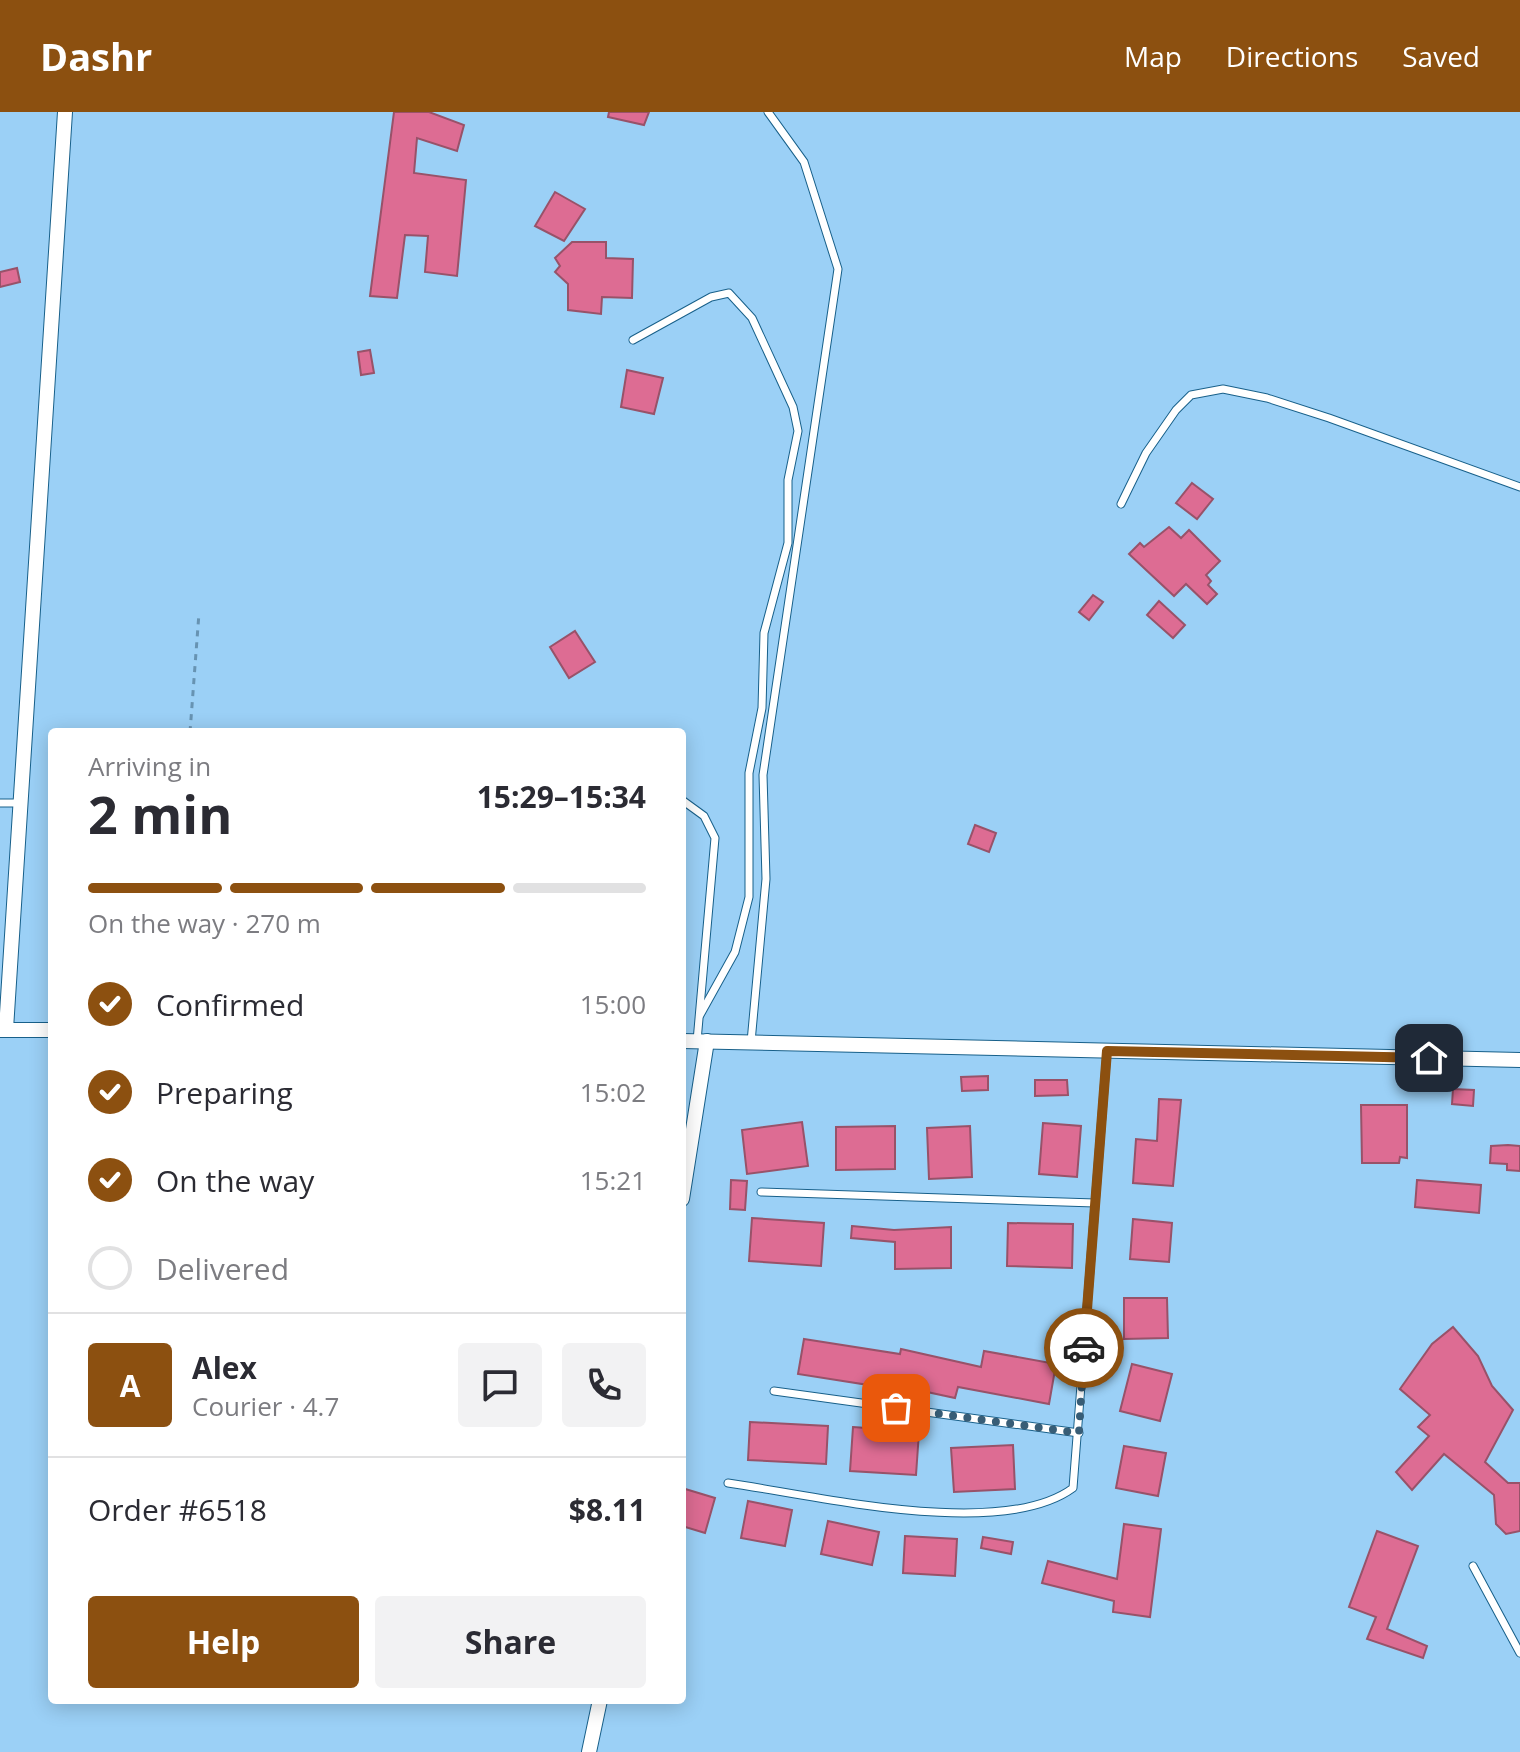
<!DOCTYPE html>
<html lang="en">
<head>
<meta charset="utf-8">
<style>
	:root { --surface:#fff; --page:#f2f2f3; --text:#2b2b33; --muted:#7c7c81; --line:#e1e1e2; --accent:#8c5010 }
	body { margin:0; font-family:"Open Sans",sans-serif; background:var(--page); color:var(--text); height:100vh; display:flex; flex-direction:column; font-size:30px; white-space:nowrap }
	* { box-sizing:border-box; margin:0 }
	p { font-size:26px; color:var(--muted) }
	.icon { flex:none; width:44px; height:44px; fill:none; stroke:currentColor; stroke-width:2; stroke-linecap:round; stroke-linejoin:round }
	.map { position:relative; flex:1; overflow:hidden }
	.side { position:absolute; left:48px; top:616px; width:638px; height:976px; display:flex; flex-direction:column; background:var(--surface); border-radius:8px; box-shadow:0 4px 20px #0003 }
	.side>* { flex:none }
	.pin { position:absolute; display:grid; place-items:center; width:68px; height:68px; color:#fff; margin:-34px; border-radius:16px; box-shadow:0 4px 12px #0006 }
	.courier { position:absolute; display:grid; place-items:center; width:80px; height:80px; margin:-40px; border:6px solid #8c5010; border-radius:50%; background:#fff; color:#222; box-shadow:0 2px 10px #0007 }
	.head em { font-style:normal; font-weight:700 }
	.head div { display:flex; flex-direction:column-reverse }
	.head { display:flex; align-items:center; justify-content:space-between; height:136px; padding:0 40px }
	h1 { font-size:52px; font-weight:700; line-height:60px }
	.bar { display:grid; grid-template-columns:repeat(4,1fr); gap:12px 8px; align-content:center; height:96px; padding:0 40px }
	.bar i { height:10px; border-radius:6px; background:var(--line) }
	.bar .current { background:var(--accent) }
	.bar p { grid-column:span 4 }
	.line { display:flex; align-items:center; gap:20px; padding:0 40px; border-top:2px solid var(--line) }
	.line div { flex:1 }
	.round { display:grid; place-items:center; flex:none; width:84px; height:84px; border-radius:8px; background:var(--page) }
	ol { padding:0 40px; list-style:none }
	li { display:flex; align-items:center; gap:24px; height:88px }
	li p { margin-inline-start:auto }
	li .icon { padding:8px; border-radius:50%; background:var(--accent); color:#fff; stroke-width:4 }
	li:last-child { color:var(--muted) }
	li i { width:44px; height:44px; border:4px solid var(--line); border-radius:50% }
	.action { display:flex; gap:16px; margin-top:auto; padding:16px 40px }
	.action a { flex:1; height:92px; border-radius:8px; background:var(--accent); color:#fff; font-size:32px; font-weight:700; line-height:92px; text-align:center }
	.action a+a { background:var(--page); color:var(--text) }
	header { display:flex; align-items:center; gap:48px; box-sizing:border-box; height:112px; padding:0 40px; background:var(--accent); color:#fff }
	header strong { font-size:38px }
	nav { display:flex; gap:44px; margin-inline-start:auto; font-size:28px }
	.map>svg:first-child { display:block }
	.building { fill:#dd6c93; stroke:#985269; stroke-width:2 }
	.lines { fill:none; stroke-linecap:round; stroke-linejoin:round }
	.lane-casing { stroke:#18608a; stroke-width:9 }
	.street-casing { stroke:#18608a; stroke-width:16 }
	.path { stroke:#6793b2; stroke-width:3; stroke-dasharray:6 6; stroke-linecap:butt }
	.lane { stroke:#fff; stroke-width:7 }
	.street { stroke:#fff; stroke-width:14 }
	.done { stroke:#385d76; stroke-width:8; stroke-dasharray:0 14.4 }
	.route { stroke:#8c5010; stroke-width:10 }
</style>
</head>
<body>
<header>
<strong>Dashr</strong>
<nav><a>Map</a><a>Directions</a><a>Saved</a></nav>
</header>
<div class="map">
<svg width="1520" height="1640" viewBox="0 0 1520 1640">
	<rect width="100%" height="100%" fill="#9bd0f6"/>
	<!-- building -->
	<g class="building">
		<path d="M394 0H429L464 13 457 39 417 26 414 61 466 68 457 164 425 160 428 124 405 123 397 186 370 184Z"/>
		<path d="M609 0H649L644 13 608 5Z"/>
		<path d="M555 80 585 97 564 129 535 114Z"/>
		<path d="M572 130H606V146L633 147 632 186 602 185 601 202 568 198V172L555 160 560 154 555 146Z"/>
		<path d="M17 156 20 170 0 175V160Z"/>
		<path d="M370 238 374 261 361 263 358 240Z"/>
		<path d="M627 258 663 266 654 302 621 295Z"/>
		<path d="M1192 371 1213 387 1197 407 1176 391Z"/>
		<path d="M1169 415 1181 426 1189 418 1220 449 1206 463 1211 469 1208 473 1217 482 1207 492 1186 472 1174 484 1129 442 1140 431 1144 435Z"/>
		<path d="M1093 483 1103 490 1089 508 1079 500Z"/>
		<path d="M1159 489 1185 513 1173 526 1147 503Z"/>
		<path d="M575 519 595 550 569 566 550 535Z"/>
		<path d="M975 713 996 721 989 740 968 732Z"/>
		<path d="M988 964V978L962 979 961 965Z"/>
		<path d="M1035 968H1067L1068 983 1035 984Z"/>
		<path d="M1453 977 1474 978 1473 994 1452 992Z"/>
		<path d="M1159 987 1181 988 1173 1074 1133 1071 1136 1027 1157 1029Z"/>
		<path d="M1361 993H1407V1046L1400 1045 1399 1051H1362Z"/>
		<path d="M802 1010 808 1054 747 1062 742 1018Z"/>
		<path d="M1043 1011 1081 1014 1077 1065 1039 1062Z"/>
		<path d="M895 1014V1057L836 1058V1015Z"/>
		<path d="M970 1014 972 1065 929 1067 927 1016Z"/>
		<path d="M1508 1033 1520 1034V1059L1507 1058V1052L1490 1051 1491 1034Z"/>
		<path d="M731 1068 747 1069 745 1098 730 1097Z"/>
		<path d="M1417 1068 1481 1073 1479 1101 1415 1095Z"/>
		<path d="M752 1106 824 1111 821 1154 749 1149Z"/>
		<path d="M1133 1107 1172 1111 1169 1150 1130 1147Z"/>
		<path d="M1008 1111 1073 1112 1072 1156 1007 1154Z"/>
		<path d="M852 1114 894 1118 951 1115V1156L895 1157V1130L851 1126Z"/>
		<path d="M1124 1186H1167L1168 1226 1124 1227Z"/>
		<path d="M1453 1215 1478 1244 1492 1274 1513 1298 1485 1350 1508 1371H1520V1419L1506 1422 1496 1412 1494 1383 1444 1342 1412 1378 1396 1360 1429 1324 1418 1315 1430 1303 1400 1277 1432 1232Z"/>
		<path d="M804 1227 900 1242 901 1237 981 1255 984 1239 1056 1252 1049 1292 958 1275 955 1286 876 1269 875 1274 798 1262Z"/>
		<path d="M1132 1252 1172 1262 1160 1309 1120 1299Z"/>
		<path d="M750 1310 828 1314 826 1352 748 1348Z"/>
		<path d="M853 1315 919 1320 916 1363 850 1359Z"/>
		<path d="M1013 1333 1015 1377 954 1380 951 1336Z"/>
		<path d="M1124 1334 1166 1341 1158 1384 1116 1376Z"/>
		<path d="M682 1376 715 1386 705 1421 682 1414Z"/>
		<path d="M748 1389 792 1398 785 1434 741 1426Z"/>
		<path d="M828 1409 879 1420 872 1453 821 1442Z"/>
		<path d="M1124 1412 1161 1417 1150 1505 1113 1500 1114 1489 1042 1471 1048 1449 1117 1467Z"/>
		<path d="M1377 1419 1418 1434 1387 1517 1427 1534 1423 1546 1367 1527 1376 1505 1349 1495Z"/>
		<path d="M905 1424 957 1427 955 1464 903 1461Z"/>
		<path d="M983 1425 1013 1430 1011 1442 981 1436Z"/>
	</g>
	<g class="lines">
		<!-- lane casing -->
		<g class="lane-casing">
			<g id="lane">
				<path d="M633 228 711 185 729 181 752 206 793 295 798 319 788 368V431L764 521 762 596 749 661V785L735 840 700 903"/>
				<path d="M1121 392 1146 341 1176 298 1191 283 1223 277 1267 286 1329 306 1520 375"/>
				<path d="M682 688 704 704 715 726 697 929"/>
				<path d="M0 691H21"/>
				<path d="M751 930 766 767 763 663 838 157 804 50 768 0"/>
				<path d="M761 1080 1095 1091"/>
				<path d="M774 1279 1079 1321"/>
				<path d="M728 1371C813 1383 1001 1429 1073 1376L1107 939"/>
				<path d="M1473 1454 1520 1541"/>
			</g>
		</g>
		<!-- street casing -->
		<g class="street-casing">
			<g id="street">
				<path d="M6 917 65 0"/>
				<path d="M0 918H52"/>
				<path d="M682 929 1520 948"/>
				<path d="M682 1087 707 929"/>
				<path d="M589 1640 600 1588"/>
			</g>
		</g>
		<!-- path -->
		<path class="path" d="M190 620 199 501"/>
		<!-- lane -->
		<use href="#lane" class="lane"/>
		<!-- street -->
		<use href="#street" class="street"/>
	</g>
	<g class="lines">
		<!-- done -->
		<path class="done" d="M896 1296 1079 1321 1084 1236"/>
		<!-- route -->
		<path class="route" d="M1084 1236 1107 939 1429 946"/>
	</g>
</svg>
<div class="pin" style="left:896px;top:1296px;background:#ea580c"><svg class="icon" aria-label="bag" viewBox="0 0 24 24"><path d="M5 8h14l-1 12H6zM9 8a3 3 0 0 1 6 0"/></svg></div>
<div class="pin" style="left:1429px;top:946px;background:#1f2937"><svg class="icon" aria-label="home" viewBox="0 0 24 24"><path d="M3 11l9-7 9 7M6 9v11h12V9"/></svg></div>
<div class="courier" style="left:1084px;top:1236px"><svg class="icon" aria-label="car" viewBox="0 0 24 24"><path d="M5 17H2v-5l4-1 3-4h7l3 4 3 1v5h-3M9 17h6M6 11h13"/><circle cx="7" cy="17" r="2"/><circle cx="17" cy="17" r="2"/></svg></div>
<section class="side">
<div class="head"><div><h1>2 min</h1><p>Arriving in</p></div><em>15:29–15:34</em></div>
<div class="bar"><i class="current"></i><i class="current"></i><i class="current"></i><i></i><p>On the way · 270 m</p></div>
<ol>
<li><svg class="icon" aria-label="check" viewBox="0 0 24 24"><path d="M5 12l5 5 9-10"/></svg>Confirmed<p>15:00</p></li>
<li><svg class="icon" aria-label="check" viewBox="0 0 24 24"><path d="M5 12l5 5 9-10"/></svg>Preparing<p>15:02</p></li>
<li><svg class="icon" aria-label="check" viewBox="0 0 24 24"><path d="M5 12l5 5 9-10"/></svg>On the way<p>15:21</p></li>
<li><i></i>Delivered</li>
</ol>
<div class="line" style="height:144px"><b class="round" style="background:var(--accent);color:#fff">A</b><div><b>Alex</b><p>Courier · 4.7</p></div><a class="round"><svg class="icon" aria-label="chat" viewBox="0 0 24 24"><path d="M4 5h16v11H9l-5 4z"/></svg></a><a class="round"><svg class="icon" aria-label="phone" viewBox="0 0 24 24"><path d="M5 4h4l2 5-3 2q2 4 5 5l2-3 5 2v4C11 20 4 13 5 4z"/></svg></a></div>
<div class="line" style="height:104px"><div>Order #6518</div><b>$8.11</b></div>
<div class="action"><a>Help</a><a>Share</a></div>
</section>
</div>
</body>
</html>
